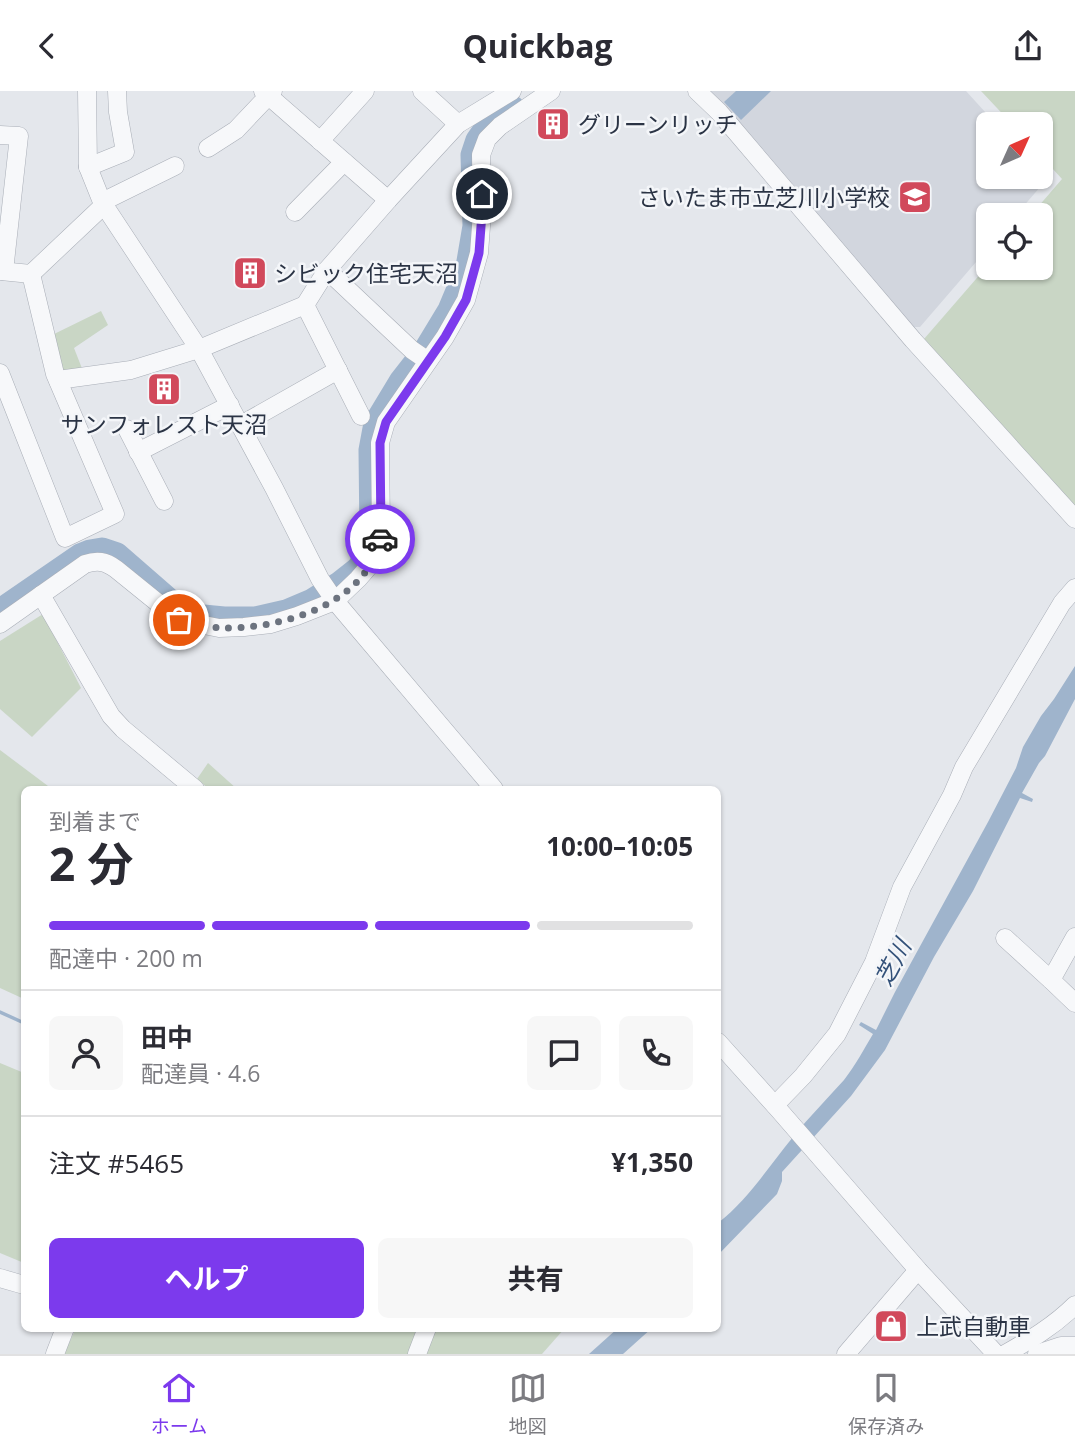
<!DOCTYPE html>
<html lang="ja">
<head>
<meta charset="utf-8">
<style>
	:root { --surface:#fff; --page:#f7f7f7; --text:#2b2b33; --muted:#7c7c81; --line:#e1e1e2; --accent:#7c3aed }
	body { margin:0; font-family:"Open Sans","Noto Sans JP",sans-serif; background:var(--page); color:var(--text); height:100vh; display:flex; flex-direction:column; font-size:26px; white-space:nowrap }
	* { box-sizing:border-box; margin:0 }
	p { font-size:23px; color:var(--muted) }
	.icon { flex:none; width:38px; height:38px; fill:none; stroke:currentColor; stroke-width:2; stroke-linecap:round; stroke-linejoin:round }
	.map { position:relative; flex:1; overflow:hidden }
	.sheet { position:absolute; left:21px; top:695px; width:700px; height:546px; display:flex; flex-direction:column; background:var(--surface); border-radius:10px; box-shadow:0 2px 5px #0004 }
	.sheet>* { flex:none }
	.needle { width:46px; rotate:45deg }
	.buttons { position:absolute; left:976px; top:21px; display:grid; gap:14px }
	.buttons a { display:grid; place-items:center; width:77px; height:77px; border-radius:10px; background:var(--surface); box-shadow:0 2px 5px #0004; font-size:35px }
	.pin { position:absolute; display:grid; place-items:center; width:60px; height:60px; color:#fff; margin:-30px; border:4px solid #fff; border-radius:50%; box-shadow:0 2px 7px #0007 }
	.courier { position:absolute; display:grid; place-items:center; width:70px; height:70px; margin:-35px; border:5px solid #7c3aed; border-radius:50%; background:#fff; color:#222; box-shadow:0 2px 9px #0007 }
	.summary em { font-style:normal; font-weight:700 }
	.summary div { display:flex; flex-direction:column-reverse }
	.summary { display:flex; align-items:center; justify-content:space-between; height:119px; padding:0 28px }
	h1 { font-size:46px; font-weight:700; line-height:52px }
	.bar { display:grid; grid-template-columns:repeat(4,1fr); gap:10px 7px; align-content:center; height:84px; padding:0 28px }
	.bar i { height:9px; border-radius:5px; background:var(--line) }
	.bar .on { background:var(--accent) }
	.bar p { grid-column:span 4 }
	.line { display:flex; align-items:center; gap:18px; padding:0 28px; border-top:2px solid var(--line) }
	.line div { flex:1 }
	.round { display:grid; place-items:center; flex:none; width:74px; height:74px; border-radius:10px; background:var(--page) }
	.action { display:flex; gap:14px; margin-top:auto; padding:14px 28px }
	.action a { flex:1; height:80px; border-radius:10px; background:var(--accent); color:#fff; font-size:28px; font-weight:700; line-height:80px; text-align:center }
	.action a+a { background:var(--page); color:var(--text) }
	header { display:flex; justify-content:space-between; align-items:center; height:91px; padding:0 28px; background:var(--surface); font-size:32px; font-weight:700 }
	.tabs { display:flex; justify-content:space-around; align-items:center; height:98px; border-top:2px solid var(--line); background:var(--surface); font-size:19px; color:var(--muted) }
	.tabs a { display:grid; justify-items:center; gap:4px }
	.tabs .on { color:var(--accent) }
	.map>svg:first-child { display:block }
	.built { fill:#d2d6de }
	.green { fill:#c9d6c5 }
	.water { fill:#9fb4cc }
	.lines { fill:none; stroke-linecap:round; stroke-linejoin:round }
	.stream { stroke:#9fb4cc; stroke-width:3.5 }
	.river { stroke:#9fb4cc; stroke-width:23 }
	.minor-casing { stroke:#a9aeb7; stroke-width:19 }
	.minor { stroke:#f7f8fa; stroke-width:18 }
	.done { stroke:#6c737f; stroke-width:7; stroke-dasharray:0 12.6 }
	.route { stroke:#7c3aed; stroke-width:9 }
	.labels { text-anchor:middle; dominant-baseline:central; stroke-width:5; stroke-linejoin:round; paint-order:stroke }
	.poi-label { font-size:23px; fill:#2b3445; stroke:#f4f6f9; text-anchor:start }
	.water-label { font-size:24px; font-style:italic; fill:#34527a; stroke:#f4f6f9 }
</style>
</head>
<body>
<header><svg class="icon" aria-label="back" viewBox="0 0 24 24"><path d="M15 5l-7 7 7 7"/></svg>Quickbag<svg class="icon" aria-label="share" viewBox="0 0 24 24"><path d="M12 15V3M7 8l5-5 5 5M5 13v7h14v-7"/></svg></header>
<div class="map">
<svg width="1075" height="1263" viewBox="0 0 1075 1263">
	<rect width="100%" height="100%" fill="#e4e7ec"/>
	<!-- built -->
	<path class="built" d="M705 0H966L996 33H989V86H1041V83L1047 88 1016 124H989V156L920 236H914Z"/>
	<!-- green -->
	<g class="green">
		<path d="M981 0H1075V418L924 248 989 173V177H1041V124H1031L1062 88 1041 65V33H1012Z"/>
		<path d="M101 220 108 234 74 257 83 280 60 283 50 245Z"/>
		<path d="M43 523 81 597 32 646 0 618V550Z"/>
		<path d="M0 659 52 698H24V908L0 897Z"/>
		<path d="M208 672 237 698H209L197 688Z"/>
		<path d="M0 972 24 982V1172L0 1162Z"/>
		<path d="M76 1237H418L408 1263H64Z"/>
		<path d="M435 1237H565L542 1263H425Z"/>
	</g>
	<!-- water -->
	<g class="water">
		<path d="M736 0H771L741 29 724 11Z"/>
		<path d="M1075 575V608L1045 665 1039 672 1022 702 1033 708 1032 711 1020 707 973 800 934 866 885 959 851 1005 782 1081V1090L777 1103 718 1164V1132C748 1109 769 1075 793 1046 809 1026 827 1008 844 989 855 975 864 958 873 943L859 934 861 931 876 939 895 901 988 731 1016 677 1023 656 1041 625 1054 608Z"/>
		<path d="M618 1237H652L623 1263H589Z"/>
	</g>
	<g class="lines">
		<!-- stream -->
		<path class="stream" d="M0 921 24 932"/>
		<!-- river -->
		<path class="river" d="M0 519 80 464 90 460 102 458 117 463 179 517 193 524 224 527H255L286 520 312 509 339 492 358 477 367 463 371 448 370 359 375 332 401 289 426 257 449 219 467 176 474 135 472 64 477 49 486 36 513 16"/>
		<!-- minor casing -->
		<g class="minor-casing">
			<g id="minor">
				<path d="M87 0 88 76 102 111 199 258 274 397 320 488 335 510 494 698"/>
				<path d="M263 0 388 109"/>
				<path d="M422 0 458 33"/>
				<path d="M697 0 719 21 913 249 1075 428"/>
				<path d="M0 44 19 45 4 180"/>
				<path d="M320 50 365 0"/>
				<path d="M208 57 236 39 273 0"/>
				<path d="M88 76 125 61 118 21 117 0"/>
				<path d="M102 111 175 75"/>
				<path d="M295 121 344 71"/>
				<path d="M327 179 412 259 428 270"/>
				<path d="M0 180 31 183 104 114"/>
				<path d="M305 214 361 325"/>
				<path d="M0 282 65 447 115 423 55 283 31 183"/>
				<path d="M58 289 131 279 199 258 305 214 327 179 388 109 458 33 512 0"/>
				<path d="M241 334 338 279"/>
				<path d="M127 338 164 410"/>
				<path d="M138 361 230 314"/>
				<path d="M41 504 111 625 123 638 195 698"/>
				<path d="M0 533 85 473C97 469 105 470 116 478L179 529 219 537 244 536 271 533 297 525 335 510 358 488 371 473 378 458 381 441 380 352 386 331 445 246 466 209 479 162 482 122 481 64 487 48 500 35 551 0"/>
				<path d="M1075 846 1051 889 1075 912"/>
				<path d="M1005 847 1051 889"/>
				<path d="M718 951 779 1019 918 1179 996 1263"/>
				<path d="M775 1014 803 985 837 943 874 871 902 796 952 704 964 676 1062 512 1075 497"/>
				<path d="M0 1187 24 1194"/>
				<path d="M55 1263 65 1237"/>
				<path d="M417 1263 427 1237"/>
				<path d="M846 1263 918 1179"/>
				<path d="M1005 1263C1030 1249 1054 1235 1075 1214"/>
				<path d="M1037 1263 1061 1255H1075"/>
			</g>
		</g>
		<!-- minor -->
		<use href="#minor" class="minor"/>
	</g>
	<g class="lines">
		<!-- done -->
		<path class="done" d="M179 529C193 532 207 536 222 537 280 538 367 514 380 448"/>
		<!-- route -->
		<path class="route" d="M380 448 381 441 380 352 386 331 445 246 466 209 479 162 482 122V103"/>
	</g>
	<!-- icons -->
	<defs>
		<g id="building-square" transform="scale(1.75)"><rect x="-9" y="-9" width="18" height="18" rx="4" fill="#d1495b" stroke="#f4f6f9"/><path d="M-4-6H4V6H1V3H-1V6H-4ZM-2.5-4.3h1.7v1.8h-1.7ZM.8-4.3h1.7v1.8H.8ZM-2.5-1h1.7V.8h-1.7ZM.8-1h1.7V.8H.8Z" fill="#fff"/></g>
		<g id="school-square" transform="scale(1.75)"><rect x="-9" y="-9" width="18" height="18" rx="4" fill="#d1495b" stroke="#f4f6f9"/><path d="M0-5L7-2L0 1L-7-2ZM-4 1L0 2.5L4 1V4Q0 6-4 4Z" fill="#fff"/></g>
		<g id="shop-square" transform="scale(1.75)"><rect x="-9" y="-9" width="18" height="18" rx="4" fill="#d1495b" stroke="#f4f6f9"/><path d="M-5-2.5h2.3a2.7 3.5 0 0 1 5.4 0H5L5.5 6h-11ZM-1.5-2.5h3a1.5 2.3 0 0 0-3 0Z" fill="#fff"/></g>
	</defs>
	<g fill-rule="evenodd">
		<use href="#building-square" x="553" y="33"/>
		<use href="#school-square" x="915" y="106"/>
		<use href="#building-square" x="250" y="182"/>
		<use href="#building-square" x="164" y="298"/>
		<use href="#shop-square" x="891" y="1235"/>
	</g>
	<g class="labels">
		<!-- poi labels -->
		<g class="poi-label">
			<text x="578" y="33">グリーンリッチ</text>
			<text x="890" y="106" text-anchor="end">さいたま市立芝川小学校</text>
			<text x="274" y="182">シビック住宅天沼</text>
			<text x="164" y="333" text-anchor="middle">サンフォレスト天沼</text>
			<text x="916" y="1235">上武自動車</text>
		</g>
		<!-- water labels -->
		<g class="water-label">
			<text transform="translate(892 871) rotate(-62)">芝川</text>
		</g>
	</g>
</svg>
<div class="buttons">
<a><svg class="needle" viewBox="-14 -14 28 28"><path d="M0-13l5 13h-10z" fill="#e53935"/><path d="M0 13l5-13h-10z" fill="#7c7c81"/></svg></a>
<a><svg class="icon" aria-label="locate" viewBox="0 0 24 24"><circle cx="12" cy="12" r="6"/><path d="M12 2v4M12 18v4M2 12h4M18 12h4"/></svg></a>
</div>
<div class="pin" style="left:179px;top:529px;background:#ea580c"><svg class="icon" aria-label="bag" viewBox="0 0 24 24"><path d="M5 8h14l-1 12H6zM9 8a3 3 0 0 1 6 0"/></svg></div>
<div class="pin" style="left:482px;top:103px;background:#1f2937"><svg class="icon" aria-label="home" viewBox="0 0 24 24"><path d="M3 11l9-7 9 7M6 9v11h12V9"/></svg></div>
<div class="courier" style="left:380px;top:448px"><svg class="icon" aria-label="car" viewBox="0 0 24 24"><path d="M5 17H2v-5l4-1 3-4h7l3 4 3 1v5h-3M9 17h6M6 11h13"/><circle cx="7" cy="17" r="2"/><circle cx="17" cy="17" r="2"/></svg></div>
<section class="sheet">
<div class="summary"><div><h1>2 分</h1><p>到着まで</p></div><em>10:00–10:05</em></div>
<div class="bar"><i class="on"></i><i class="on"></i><i class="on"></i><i></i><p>配達中 · 200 m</p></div>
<div class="line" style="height:126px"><a class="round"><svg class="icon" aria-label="person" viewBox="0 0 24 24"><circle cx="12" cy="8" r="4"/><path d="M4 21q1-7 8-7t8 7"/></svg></a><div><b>田中</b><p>配達員 · 4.6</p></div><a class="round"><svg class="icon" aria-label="chat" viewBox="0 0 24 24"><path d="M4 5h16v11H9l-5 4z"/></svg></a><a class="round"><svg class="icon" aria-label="phone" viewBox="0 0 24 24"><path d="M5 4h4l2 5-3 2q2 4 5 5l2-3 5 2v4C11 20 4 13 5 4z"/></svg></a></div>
<div class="line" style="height:91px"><div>注文 #5465</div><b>¥1,350</b></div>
<div class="action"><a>ヘルプ</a><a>共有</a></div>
</section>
</div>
<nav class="tabs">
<a class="on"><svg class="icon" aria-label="home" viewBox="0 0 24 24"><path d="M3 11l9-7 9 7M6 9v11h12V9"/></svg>ホーム</a>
<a><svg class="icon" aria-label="map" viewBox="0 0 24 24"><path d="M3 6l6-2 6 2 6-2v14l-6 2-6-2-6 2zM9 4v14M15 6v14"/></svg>地図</a>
<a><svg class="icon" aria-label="saved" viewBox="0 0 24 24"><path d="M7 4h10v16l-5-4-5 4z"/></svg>保存済み</a>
</nav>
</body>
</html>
